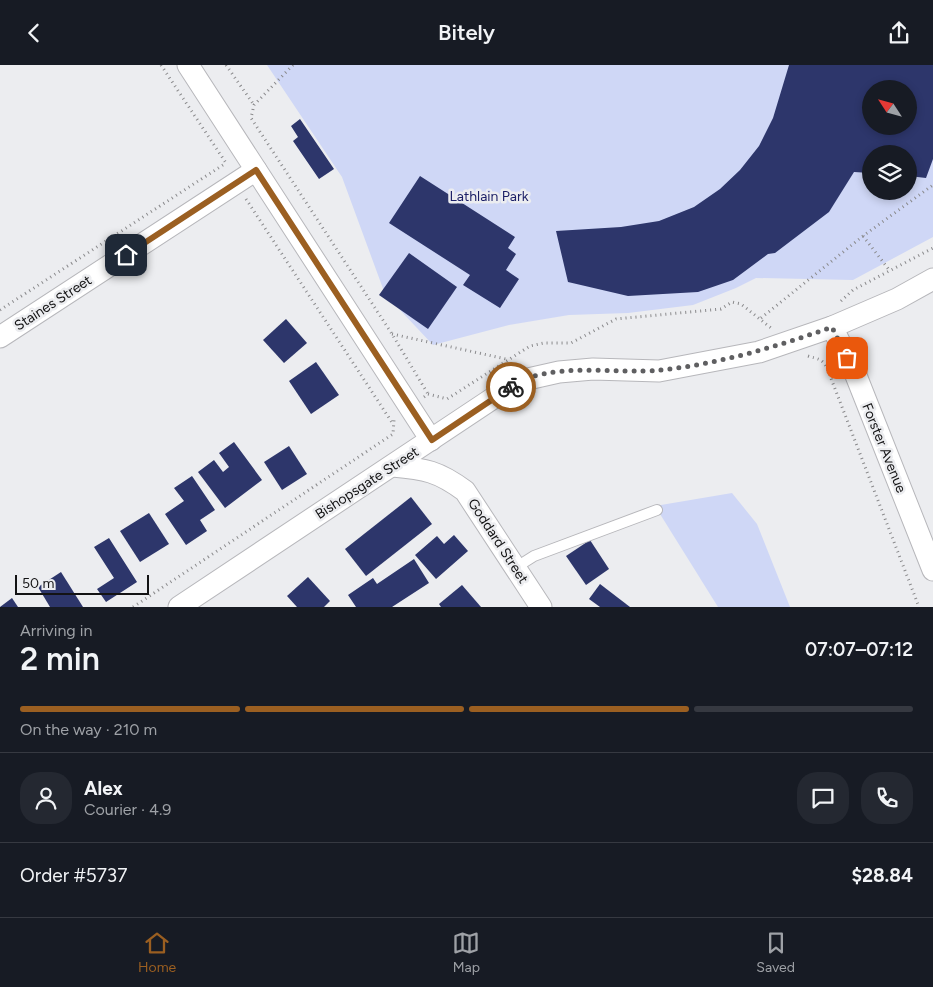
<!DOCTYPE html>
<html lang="en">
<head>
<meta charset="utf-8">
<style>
	:root { --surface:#171b24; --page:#242831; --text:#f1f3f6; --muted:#9ea1a6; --line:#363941; --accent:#9b5f21 }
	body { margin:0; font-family:Figtree,sans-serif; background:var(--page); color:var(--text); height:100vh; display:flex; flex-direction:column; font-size:19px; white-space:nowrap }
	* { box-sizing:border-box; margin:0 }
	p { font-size:16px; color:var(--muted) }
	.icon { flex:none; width:28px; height:28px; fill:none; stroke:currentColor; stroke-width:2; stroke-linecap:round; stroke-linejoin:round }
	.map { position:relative; height:542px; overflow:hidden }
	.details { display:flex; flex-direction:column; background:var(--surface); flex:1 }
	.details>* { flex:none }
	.needle { width:32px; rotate:306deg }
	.fabs { position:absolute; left:862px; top:15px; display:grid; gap:10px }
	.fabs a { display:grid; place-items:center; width:55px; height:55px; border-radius:50%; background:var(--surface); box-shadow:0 2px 8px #0003; font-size:25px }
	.scale { position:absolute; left:15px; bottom:12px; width:134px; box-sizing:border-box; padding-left:5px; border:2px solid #131314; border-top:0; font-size:14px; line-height:18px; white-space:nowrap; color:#131314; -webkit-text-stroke:4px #ecedf0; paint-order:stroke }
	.pin { position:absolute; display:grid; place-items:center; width:42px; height:42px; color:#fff; margin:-21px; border-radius:10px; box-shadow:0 2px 8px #0006 }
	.courier { position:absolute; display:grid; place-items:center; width:50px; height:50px; margin:-25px; border:4px solid #9b5f21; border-radius:50%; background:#fff; color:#222; box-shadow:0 1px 6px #0007 }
	.overview em { font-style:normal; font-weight:600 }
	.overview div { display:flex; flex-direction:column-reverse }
	.overview { display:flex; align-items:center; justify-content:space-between; height:85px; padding:0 20px }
	h1 { font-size:32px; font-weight:600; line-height:38px }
	.bar { display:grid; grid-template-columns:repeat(4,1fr); gap:8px 5px; align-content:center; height:60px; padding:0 20px }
	.bar i { height:6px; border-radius:4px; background:var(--line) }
	.bar .selected { background:var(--accent) }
	.bar p { grid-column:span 4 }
	.line { display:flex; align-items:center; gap:12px; padding:0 20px; border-top:1px solid var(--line) }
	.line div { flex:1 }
	.round { display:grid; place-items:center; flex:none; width:52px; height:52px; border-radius:20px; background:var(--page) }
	header { display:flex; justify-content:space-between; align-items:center; height:65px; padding:0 20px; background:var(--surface); font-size:22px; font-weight:600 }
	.tabs { display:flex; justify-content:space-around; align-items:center; height:70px; border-top:1px solid var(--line); background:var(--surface); font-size:14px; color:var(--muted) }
	.tabs a { display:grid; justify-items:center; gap:2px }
	.tabs .selected { color:var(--accent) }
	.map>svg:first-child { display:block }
	.green { fill:#cfd7f6; fill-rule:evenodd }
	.building { fill:#2d366b; fill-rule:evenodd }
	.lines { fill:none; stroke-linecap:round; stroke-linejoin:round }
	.lane-casing { stroke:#b7b7bb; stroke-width:12 }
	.street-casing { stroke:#b7b7bb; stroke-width:23 }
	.path { stroke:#8a8a8c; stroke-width:3; stroke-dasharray:1 4; stroke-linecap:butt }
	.lane { stroke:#fff; stroke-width:10 }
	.street { stroke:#fff; stroke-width:21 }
	.done { stroke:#5f5f61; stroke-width:5; stroke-dasharray:0 9 }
	.route { stroke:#9b5f21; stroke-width:6 }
	.labels { text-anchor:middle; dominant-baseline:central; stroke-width:5; stroke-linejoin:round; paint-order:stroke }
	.park-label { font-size:14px; fill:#1b1f66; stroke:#ecedf0 }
	.street-label { font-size:14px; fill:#131314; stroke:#ecedf0 }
</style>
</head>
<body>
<header><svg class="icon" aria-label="back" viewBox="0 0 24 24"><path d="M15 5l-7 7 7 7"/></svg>Bitely<svg class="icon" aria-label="share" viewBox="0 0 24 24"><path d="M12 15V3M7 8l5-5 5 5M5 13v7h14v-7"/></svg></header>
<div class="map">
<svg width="933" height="542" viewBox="0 0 933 542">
	<rect width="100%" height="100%" fill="#ecedf0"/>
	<!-- green -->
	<g class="green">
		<path d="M267 0H933V172L853 215 756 213 736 223 693 240 628 248 569 250 509 260 433 280 385 229 342 112ZM871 24H909V61H871ZM871 89H909V126H871Z"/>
		<path d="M732 428 757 459 790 542H718L655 441Z"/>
	</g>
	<!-- building -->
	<g class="building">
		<path d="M789 0H933V94L926 113 909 111V89H871V108L854 107 829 147 775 188 768 189 733 215 698 227 628 231 568 217 556 166 621 162 659 156 694 142 720 124 740 105 759 81 773 53ZM871 24H909V61H871Z"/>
		<path d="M300 54 334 104 319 114 293 76 298 72 291 61Z"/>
		<path d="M420 111 515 172 508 183 516 189 506 205 519 214 500 243 463 220 470 210 389 158Z"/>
		<path d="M409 188 457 222 428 264 379 230Z"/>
		<path d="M286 254 307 278 284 298 263 275Z"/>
		<path d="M316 297 339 330 311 349 289 316Z"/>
		<path d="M234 377 262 415 225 443 198 407 214 395 223 407 229 402 219 388Z"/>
		<path d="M289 381 307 409 282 425 264 397Z"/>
		<path d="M192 411 215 445 200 455 207 466 186 480 165 449 184 436 174 423Z"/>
		<path d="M411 432 432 459 366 511 345 484Z"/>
		<path d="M149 448 169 479 140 497 120 466Z"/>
		<path d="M454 470 468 486 436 514 415 490 437 471 444 479Z"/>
		<path d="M109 473 137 517 106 537 97 524 114 513 94 482Z"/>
		<path d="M590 475 609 504 586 520 566 491Z"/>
		<path d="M414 494 429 518 392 542H356L348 530 373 513 377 519Z"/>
		<path d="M61 507 83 542H50L38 522Z"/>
		<path d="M308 512 330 536 324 542H297L287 531Z"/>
		<path d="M600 519 630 542H600L589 534Z"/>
		<path d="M462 520 481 542H441L439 539Z"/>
		<path d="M12 533 18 542H0Z"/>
	</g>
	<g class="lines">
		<!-- lane casing -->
		<g class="lane-casing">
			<path id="lane" d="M515 503 534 491 657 445"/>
		</g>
		<!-- street casing -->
		<g class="street-casing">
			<g id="street">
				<path d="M188 0 431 375"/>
				<path d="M832 262 855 308 933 505"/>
				<path d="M0 272 256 105"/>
				<path d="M393 401C425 404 438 406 465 426L541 542"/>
				<path d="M179 542 519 316 559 307 593 304 659 306 759 287 832 262 897 234 933 214"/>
			</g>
		</g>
		<!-- path -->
		<g class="path">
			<path d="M161 0 226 98"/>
			<path d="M226 0 254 40"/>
			<path d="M293 0 254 40 251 53 392 269 428 329"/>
			<path d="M246 134 393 359"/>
			<path d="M863 171 890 206"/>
			<path d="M841 236 853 225 933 183"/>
			<path d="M0 245 226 98"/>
			<path d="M761 253 863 171 933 120"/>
			<path d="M392 269 506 294"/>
			<path d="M808 291C817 294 822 293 827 303L919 542"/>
			<path d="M424 332 428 329 447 334 530 281 544 278H571L616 254 721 244 732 237 741 239 771 263"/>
			<path d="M133 542 393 369 394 355"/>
		</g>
		<!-- lane -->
		<use href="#lane" class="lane"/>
		<!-- street -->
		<use href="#street" class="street"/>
	</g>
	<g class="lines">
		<!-- done -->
		<path class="done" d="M511 322C549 295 616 310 660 305 719 299 776 282 832 262L847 293"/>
		<!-- route -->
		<path class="route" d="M126 190 256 105 432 375 511 322"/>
	</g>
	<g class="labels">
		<!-- park labels -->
		<g class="park-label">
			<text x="489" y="131">Lathlain Park</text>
		</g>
		<!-- street labels -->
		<g class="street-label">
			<text transform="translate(53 238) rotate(-33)">Staines Street</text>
			<text transform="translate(884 383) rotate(68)">Forster Avenue</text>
			<text transform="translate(367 418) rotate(-33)">Bishopsgate Street</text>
			<text transform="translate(498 476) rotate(57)">Goddard Street</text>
		</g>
	</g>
</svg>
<div class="fabs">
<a><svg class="needle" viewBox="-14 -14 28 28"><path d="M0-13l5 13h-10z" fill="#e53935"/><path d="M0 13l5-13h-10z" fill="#9ea1a6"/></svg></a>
<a><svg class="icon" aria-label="layers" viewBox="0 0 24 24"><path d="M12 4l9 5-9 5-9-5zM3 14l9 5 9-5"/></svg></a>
</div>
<div class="scale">50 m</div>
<div class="pin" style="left:847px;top:293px;background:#ea580c"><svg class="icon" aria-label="bag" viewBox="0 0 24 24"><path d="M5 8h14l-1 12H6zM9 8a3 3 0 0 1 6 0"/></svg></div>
<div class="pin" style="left:126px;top:190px;background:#1f2937"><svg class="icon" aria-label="home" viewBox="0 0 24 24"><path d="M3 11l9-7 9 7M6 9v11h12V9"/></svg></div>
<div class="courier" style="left:511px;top:322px"><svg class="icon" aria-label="bike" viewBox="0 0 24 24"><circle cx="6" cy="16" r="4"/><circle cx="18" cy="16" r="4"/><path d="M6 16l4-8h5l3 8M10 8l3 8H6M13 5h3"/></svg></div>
</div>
<section class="details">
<div class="overview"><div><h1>2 min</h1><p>Arriving in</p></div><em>07:07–07:12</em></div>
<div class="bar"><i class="selected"></i><i class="selected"></i><i class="selected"></i><i></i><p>On the way · 210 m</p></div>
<div class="line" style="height:90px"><a class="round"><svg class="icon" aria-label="person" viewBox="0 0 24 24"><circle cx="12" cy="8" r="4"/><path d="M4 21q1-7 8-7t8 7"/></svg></a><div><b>Alex</b><p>Courier · 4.9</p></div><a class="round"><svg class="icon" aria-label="chat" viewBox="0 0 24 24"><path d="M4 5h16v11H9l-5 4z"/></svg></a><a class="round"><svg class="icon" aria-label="phone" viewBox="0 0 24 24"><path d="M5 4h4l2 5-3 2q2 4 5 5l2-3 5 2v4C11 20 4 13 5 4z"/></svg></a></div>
<div class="line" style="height:65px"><div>Order #5737</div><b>$28.84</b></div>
</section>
<nav class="tabs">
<a class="selected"><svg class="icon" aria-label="home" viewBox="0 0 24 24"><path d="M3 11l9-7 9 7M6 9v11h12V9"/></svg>Home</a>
<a><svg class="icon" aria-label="map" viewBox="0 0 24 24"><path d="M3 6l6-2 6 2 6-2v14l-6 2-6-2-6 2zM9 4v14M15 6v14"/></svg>Map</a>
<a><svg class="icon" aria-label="saved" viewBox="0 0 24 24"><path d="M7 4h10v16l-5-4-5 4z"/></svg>Saved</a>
</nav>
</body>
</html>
